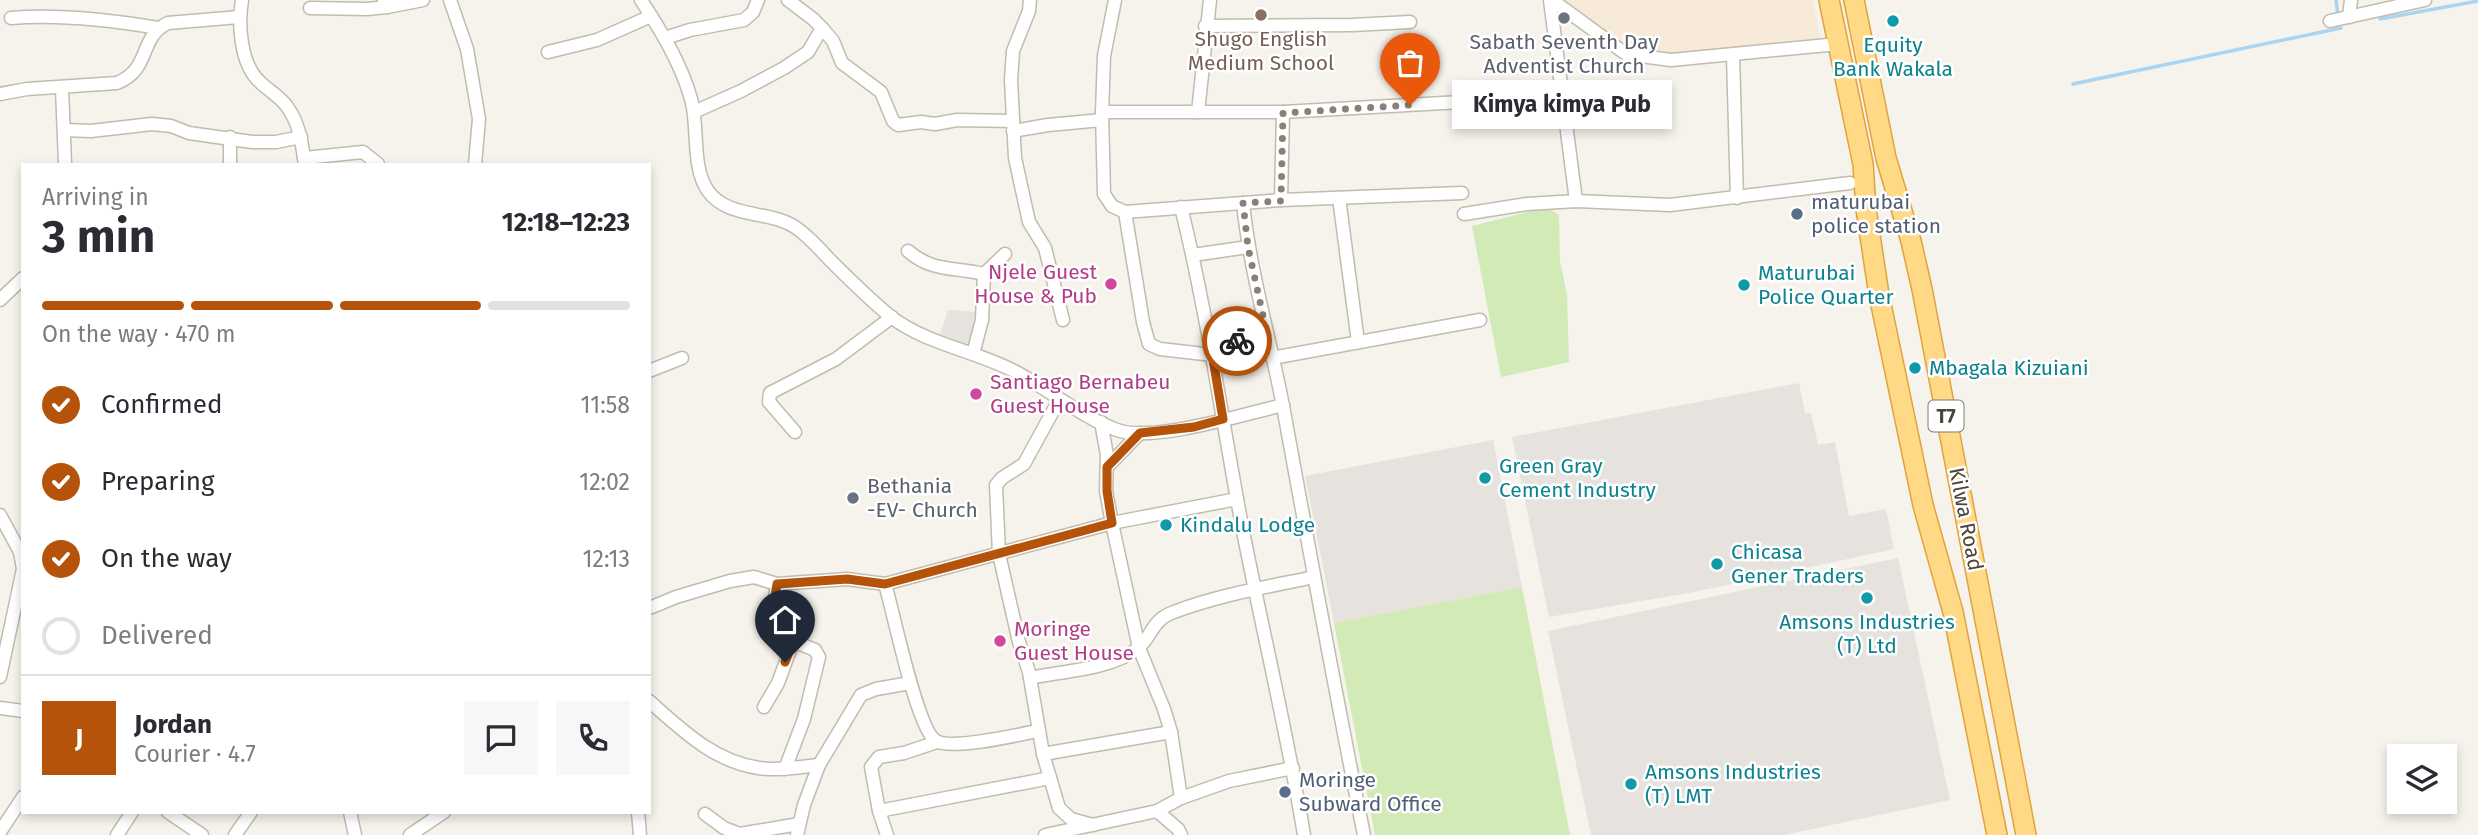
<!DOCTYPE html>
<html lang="en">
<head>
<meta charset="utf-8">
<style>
	:root { --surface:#fff; --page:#f7f7f7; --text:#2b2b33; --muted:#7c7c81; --line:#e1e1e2; --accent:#b45309 }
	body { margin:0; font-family:"Fira Sans",sans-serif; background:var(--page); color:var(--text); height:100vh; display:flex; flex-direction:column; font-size:26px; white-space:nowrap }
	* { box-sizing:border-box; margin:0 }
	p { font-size:23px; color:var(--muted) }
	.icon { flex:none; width:38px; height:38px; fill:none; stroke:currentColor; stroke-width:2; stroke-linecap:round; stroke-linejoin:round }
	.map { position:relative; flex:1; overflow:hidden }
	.panel { position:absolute; left:21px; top:163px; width:630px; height:651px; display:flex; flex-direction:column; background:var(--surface); border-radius:0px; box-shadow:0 4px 10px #0003 }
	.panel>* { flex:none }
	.controls { position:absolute; left:2387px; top:744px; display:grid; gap:14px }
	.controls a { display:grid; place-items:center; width:70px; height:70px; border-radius:0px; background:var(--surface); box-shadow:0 4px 10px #0003; font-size:35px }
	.pin { position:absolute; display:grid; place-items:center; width:60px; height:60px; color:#fff; margin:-72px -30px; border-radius:50% 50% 50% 0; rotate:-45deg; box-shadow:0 0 7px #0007 }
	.pin .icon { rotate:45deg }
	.courier { position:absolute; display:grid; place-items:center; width:70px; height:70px; margin:-35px; border:5px solid #b45309; border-radius:50%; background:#fff; color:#222; box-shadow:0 2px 9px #0007 }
	.bubble { position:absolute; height:49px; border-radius:0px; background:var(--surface); box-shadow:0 4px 10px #0003; font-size:23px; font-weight:700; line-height:49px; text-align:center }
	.head em { font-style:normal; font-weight:700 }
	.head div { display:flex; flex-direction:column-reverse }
	.head { display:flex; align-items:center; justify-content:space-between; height:119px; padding:0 21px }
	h1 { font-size:46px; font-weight:700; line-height:52px }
	.bar { display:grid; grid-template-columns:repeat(4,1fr); gap:10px 7px; align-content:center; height:84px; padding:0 21px }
	.bar i { height:9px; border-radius:5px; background:var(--line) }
	.bar .active { background:var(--accent) }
	.bar p { grid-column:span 4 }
	.line { display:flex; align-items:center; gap:18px; padding:0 21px; border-top:2px solid var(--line) }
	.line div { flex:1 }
	.round { display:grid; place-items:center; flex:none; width:74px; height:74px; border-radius:0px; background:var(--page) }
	ol { padding:0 21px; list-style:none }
	li { display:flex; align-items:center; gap:21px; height:77px }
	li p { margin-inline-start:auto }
	li .icon { padding:7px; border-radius:50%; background:var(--accent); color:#fff; stroke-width:4 }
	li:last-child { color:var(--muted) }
	li i { width:38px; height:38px; border:4px solid var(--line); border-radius:50% }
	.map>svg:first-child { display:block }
	.commercial { fill:#f7ead8 }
	.industrial { fill:#e6e2dd }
	.green { fill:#d2eab5 }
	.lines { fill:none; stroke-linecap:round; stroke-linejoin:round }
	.stream { stroke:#a9d4f2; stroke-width:3.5 }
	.minor-casing { stroke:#c2bbae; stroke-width:15 }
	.trunk-casing { stroke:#e0a43c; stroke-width:22 }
	.minor { stroke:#fff; stroke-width:12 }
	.trunk { stroke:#ffd985; stroke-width:19 }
	.done { stroke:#878178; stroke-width:7; stroke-dasharray:0 12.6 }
	.route { stroke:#b45309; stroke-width:9 }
	.education-dot { fill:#8d6e63; stroke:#fff; stroke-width:2.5 }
	.worship-dot { fill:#6b7280; stroke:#fff; stroke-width:2.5 }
	.culture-dot { fill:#0f9aa8; stroke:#fff; stroke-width:2.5 }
	.service-dot { fill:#5c6f8a; stroke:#fff; stroke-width:2.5 }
	.hotel-dot { fill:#d1479c; stroke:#fff; stroke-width:2.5 }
	.labels { text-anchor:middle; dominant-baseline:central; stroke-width:5; stroke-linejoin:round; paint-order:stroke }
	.shield { fill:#fff; stroke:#817c74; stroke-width:2 }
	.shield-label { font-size:19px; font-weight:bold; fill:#4b4439 }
	.education-label { font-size:21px; fill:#785e54; stroke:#fff }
	.worship-label { font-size:21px; fill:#5b616d; stroke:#fff }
	.culture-label { font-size:21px; fill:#0d838f; stroke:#fff; text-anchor:start }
	.service-label { font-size:21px; fill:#4e5e75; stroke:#fff; text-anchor:start }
	.hotel-label { font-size:21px; fill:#b23c85; stroke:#fff; text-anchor:start }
	.street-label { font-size:21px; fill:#4b4439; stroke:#fff }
</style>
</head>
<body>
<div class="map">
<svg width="2478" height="835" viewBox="0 0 2478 835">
	<rect width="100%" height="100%" fill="#f6f3ec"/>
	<!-- commercial -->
	<path class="commercial" d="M1565 0H1813L1821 45 1711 55 1632 54Z"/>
	<!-- industrial -->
	<g class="industrial">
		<path d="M948 310 978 312 974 346 940 334Z"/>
		<path d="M1799 383 1805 413H1811L1818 445 1835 442 1849 516 1886 509 1894 549 1694 592 1549 617 1512 437Z"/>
		<path d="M1493 440 1522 587 1334 623 1305 476Z"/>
		<path d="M1898 558 1950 800 1784 835H1591L1548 631Z"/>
	</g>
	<!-- green -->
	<g class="green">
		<path d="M1547 207 1559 215 1560 261 1567 295 1569 362 1501 377 1472 226Z"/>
		<path d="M1522 587 1570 835H1375L1334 623Z"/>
	</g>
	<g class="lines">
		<!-- stream -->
		<g class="stream">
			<path d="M2336 0 2338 15"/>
			<path d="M2380 19 2478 1"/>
			<path d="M2073 84 2341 28"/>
		</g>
		<!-- minor casing -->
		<g class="minor-casing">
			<g id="minor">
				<path d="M242 0C238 24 240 64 260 82 269 91 281 97 288 108 300 125 302 145 305 164"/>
				<path d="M384 0 387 7 423 0"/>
				<path d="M450 0 467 49 479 119 475 164"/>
				<path d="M641 0C661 31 681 63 691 99 699 126 691 167 708 191 728 219 769 210 795 227 807 235 819 248 829 259 849 279 869 299 891 317 927 344 972 350 1012 370 1048 388 1079 416 1117 430 1153 443 1244 414 1283 405"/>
				<path d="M788 0 813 19 822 28 833 41 842 63 881 92 893 121 898 125 921 122 935 124 957 120 1013 121"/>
				<path d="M1030 0 1029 11 1013 51 1011 80 1015 158 1029 222 1045 248 1063 320"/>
				<path d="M1115 0 1104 56 1102 112 1104 194 1112 206 1125 212 1281 200 1462 193"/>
				<path d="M1550 0 1576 201"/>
				<path d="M1552 0 1626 54 1671 60 1838 44"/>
				<path d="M310 8 367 9 387 7"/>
				<path d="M2349 17 2351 0"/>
				<path d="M11 18C60 14 110 20 158 28"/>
				<path d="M2330 21 2425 0"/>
				<path d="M1205 26 1352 25 1410 22"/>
				<path d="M665 38 690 30 744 20 753 12 758 0"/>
				<path d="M548 52 597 40 651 16"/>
				<path d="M1733 55 1737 198"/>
				<path d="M62 88 65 164"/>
				<path d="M0 94 27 89 117 83C152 69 138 37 168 23L239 17"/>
				<path d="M694 112 741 91 784 68 808 52 822 28"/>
				<path d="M1102 112H1283L1461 102"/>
				<path d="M1198 112 1210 0"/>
				<path d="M64 130 91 131 152 124 171 126 189 133 252 142H276L301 137"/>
				<path d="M1013 131 1048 125 1102 120"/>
				<path d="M304 158 363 152 378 164"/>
				<path d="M230 164V137"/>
				<path d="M1339 198 1358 342"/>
				<path d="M1281 200 1283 112"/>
				<path d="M1243 203C1250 272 1270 338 1283 406 1309 549 1335 692 1364 835"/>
				<path d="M1181 207C1207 312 1222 420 1242 526 1262 629 1287 731 1304 835"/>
				<path d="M1125 212 1143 322 1149 344 1160 349 1213 355"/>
				<path d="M1464 214 1527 204 1576 201 1670 205 1850 183"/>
				<path d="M908 251C932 272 954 267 984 274L982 320 973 354"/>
				<path d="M1193 255 1248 247"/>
				<path d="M984 274 1005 254"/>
				<path d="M0 300 23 278"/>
				<path d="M1211 347 1267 334"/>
				<path d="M1272 358 1480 320"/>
				<path d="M649 371 682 358"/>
				<path d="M1059 400 1024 464 1002 478 996 485 999 554 1019 642 1029 672 1043 754 1059 808 1071 819 1093 825"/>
				<path d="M1101 422 1107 455 1106 491 1112 523 1139 648 1164 709 1171 732 1181 798"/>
				<path d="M795 432 769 402 770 393 836 359 892 317"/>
				<path d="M1107 467 1140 433"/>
				<path d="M0 515 20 552 23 569 0 677"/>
				<path d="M777 584C769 636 768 630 815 650L819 657 804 719 785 769"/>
				<path d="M885 584C893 610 917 730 936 741 952 750 1018 735 1037 731"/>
				<path d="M652 607 676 597 730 581 754 577 777 584 847 579 885 584 1112 523 1237 499"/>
				<path d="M1030 678C1062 671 1112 669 1137 649 1153 636 1151 620 1174 612 1218 595 1267 587 1314 577"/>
				<path d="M649 701C681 729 714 762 759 768 778 771 799 767 819 765"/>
				<path d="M764 707 778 683 793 642"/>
				<path d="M0 708 23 711"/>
				<path d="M1043 754 1171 732"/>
				<path d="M879 811 1050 778"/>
				<path d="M1157 811 1178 829 1181 835"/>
				<path d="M168 812 202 835"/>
				<path d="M350 812 355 835"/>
				<path d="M638 812 640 835"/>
				<path d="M705 814 724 828 740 834 799 824"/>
				<path d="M0 832 23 797"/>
				<path d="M117 835 132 812"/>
				<path d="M235 835 251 812"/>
				<path d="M410 835 444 812"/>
				<path d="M797 835 804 805 819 765 861 695 876 689 910 683"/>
				<path d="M887 835 879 811 871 767 879 757 904 753 937 742"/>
				<path d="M1045 835 1157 811 1181 798 1229 781 1293 768"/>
			</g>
		</g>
		<!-- trunk casing -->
		<g class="trunk-casing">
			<g id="trunk">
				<path d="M1829 0 1863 164 1866 209 1879 295 1923 505 1953 612 1997 835"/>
				<path d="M1854 0 1886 158 1911 241 1922 289 2026 835"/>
			</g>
		</g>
		<!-- minor -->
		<use href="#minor" class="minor"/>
		<!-- trunk -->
		<use href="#trunk" class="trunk"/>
	</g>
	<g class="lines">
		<!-- done -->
		<path class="done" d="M1237 341 1267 334 1248 247 1243 203 1281 201 1283 113 1410 105"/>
		<!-- route -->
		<path class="route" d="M785 662 793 642 773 629 771 621 777 584 847 579 885 584 1112 523 1107 491V467L1140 433 1194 427 1223 419 1211 347 1237 341"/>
	</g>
	<!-- markers -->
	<circle class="education-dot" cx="1261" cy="15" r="7"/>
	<g class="worship-dot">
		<circle cx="1564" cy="18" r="7"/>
		<circle cx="853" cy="498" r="7"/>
	</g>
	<g class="culture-dot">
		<circle cx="1893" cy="21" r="7"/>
		<circle cx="1744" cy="285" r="7"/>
		<circle cx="1915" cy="368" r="7"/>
		<circle cx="1485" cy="478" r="7"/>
		<circle cx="1166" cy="525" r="7"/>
		<circle cx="1717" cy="564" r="7"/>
		<circle cx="1867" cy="598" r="7"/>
		<circle cx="1631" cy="784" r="7"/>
	</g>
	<g class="service-dot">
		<circle cx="1797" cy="214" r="7"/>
		<circle cx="1285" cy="792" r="7"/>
	</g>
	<g class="hotel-dot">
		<circle cx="1111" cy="284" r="7"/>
		<circle cx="976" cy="394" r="7"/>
		<circle cx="1000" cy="641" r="7"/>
	</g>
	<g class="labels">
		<!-- shield labels -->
		<rect class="shield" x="1928.5" y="400.5" width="35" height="31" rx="5"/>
		<g class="shield-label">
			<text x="1946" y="416">T7</text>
		</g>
		<!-- education labels -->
		<g class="education-label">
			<text x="1261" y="39">Shugo English<tspan x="1261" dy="24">Medium School</tspan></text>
		</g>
		<!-- worship labels -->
		<g class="worship-label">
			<text x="1564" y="42">Sabath Seventh Day<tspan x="1564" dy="24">Adventist Church</tspan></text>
			<text x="867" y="486" text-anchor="start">Bethania<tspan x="867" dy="24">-EV- Church</tspan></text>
		</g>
		<!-- culture labels -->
		<g class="culture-label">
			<text x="1893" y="45" text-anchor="middle">Equity<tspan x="1893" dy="24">Bank Wakala</tspan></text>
			<text x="1758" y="273">Maturubai<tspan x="1758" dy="24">Police Quarter</tspan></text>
			<text x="1929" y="368">Mbagala Kizuiani</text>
			<text x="1499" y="466">Green Gray<tspan x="1499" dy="24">Cement Industry</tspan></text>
			<text x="1180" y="525">Kindalu Lodge</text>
			<text x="1731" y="552">Chicasa<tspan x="1731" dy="24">Gener Traders</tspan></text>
			<text x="1867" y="622" text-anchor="middle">Amsons Industries<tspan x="1867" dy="24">(T) Ltd</tspan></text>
			<text x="1645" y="772">Amsons Industries<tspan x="1645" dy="24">(T) LMT</tspan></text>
		</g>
		<!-- service labels -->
		<g class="service-label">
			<text x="1811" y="202">maturubai<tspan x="1811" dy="24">police station</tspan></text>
			<text x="1299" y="780">Moringe<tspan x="1299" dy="24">Subward Office</tspan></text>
		</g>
		<!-- hotel labels -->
		<g class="hotel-label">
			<text x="1097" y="272" text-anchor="end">Njele Guest<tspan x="1097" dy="24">House &amp; Pub</tspan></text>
			<text x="990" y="382">Santiago Bernabeu<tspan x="990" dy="24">Guest House</tspan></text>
			<text x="1014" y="629">Moringe<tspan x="1014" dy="24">Guest House</tspan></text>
		</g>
		<!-- street labels -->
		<g class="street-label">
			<text transform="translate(1966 519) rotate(79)">Kilwa Road</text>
		</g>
	</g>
</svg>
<div class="controls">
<a><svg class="icon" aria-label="layers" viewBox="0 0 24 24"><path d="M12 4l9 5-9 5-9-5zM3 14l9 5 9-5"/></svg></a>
</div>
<div class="pin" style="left:1410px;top:105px;background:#ea580c"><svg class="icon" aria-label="bag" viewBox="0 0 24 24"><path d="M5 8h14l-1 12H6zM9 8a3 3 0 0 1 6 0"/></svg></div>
<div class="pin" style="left:785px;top:662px;background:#1f2937"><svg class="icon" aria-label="home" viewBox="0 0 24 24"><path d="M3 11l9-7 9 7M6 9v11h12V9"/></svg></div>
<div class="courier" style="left:1237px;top:341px"><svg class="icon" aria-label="bike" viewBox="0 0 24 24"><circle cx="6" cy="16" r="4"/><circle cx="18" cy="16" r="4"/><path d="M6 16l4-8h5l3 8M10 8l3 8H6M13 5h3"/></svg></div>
<div class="bubble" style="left:1452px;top:80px;width:220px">Kimya kimya Pub</div>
<section class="panel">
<div class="head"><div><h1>3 min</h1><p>Arriving in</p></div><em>12:18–12:23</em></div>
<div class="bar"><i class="active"></i><i class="active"></i><i class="active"></i><i></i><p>On the way · 470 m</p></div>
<ol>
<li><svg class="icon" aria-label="check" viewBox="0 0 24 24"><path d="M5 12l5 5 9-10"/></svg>Confirmed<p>11:58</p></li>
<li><svg class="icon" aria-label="check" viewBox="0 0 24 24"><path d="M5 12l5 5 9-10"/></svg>Preparing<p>12:02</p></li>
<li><svg class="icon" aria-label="check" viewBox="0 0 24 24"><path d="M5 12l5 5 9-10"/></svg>On the way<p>12:13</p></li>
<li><i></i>Delivered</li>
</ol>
<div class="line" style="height:126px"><b class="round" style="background:var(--accent);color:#fff">J</b><div><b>Jordan</b><p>Courier · 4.7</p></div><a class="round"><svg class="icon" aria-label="chat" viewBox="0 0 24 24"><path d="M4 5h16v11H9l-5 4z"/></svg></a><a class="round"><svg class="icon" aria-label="phone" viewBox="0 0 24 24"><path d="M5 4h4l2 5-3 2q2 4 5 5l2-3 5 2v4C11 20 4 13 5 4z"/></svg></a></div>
</section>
</div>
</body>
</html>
